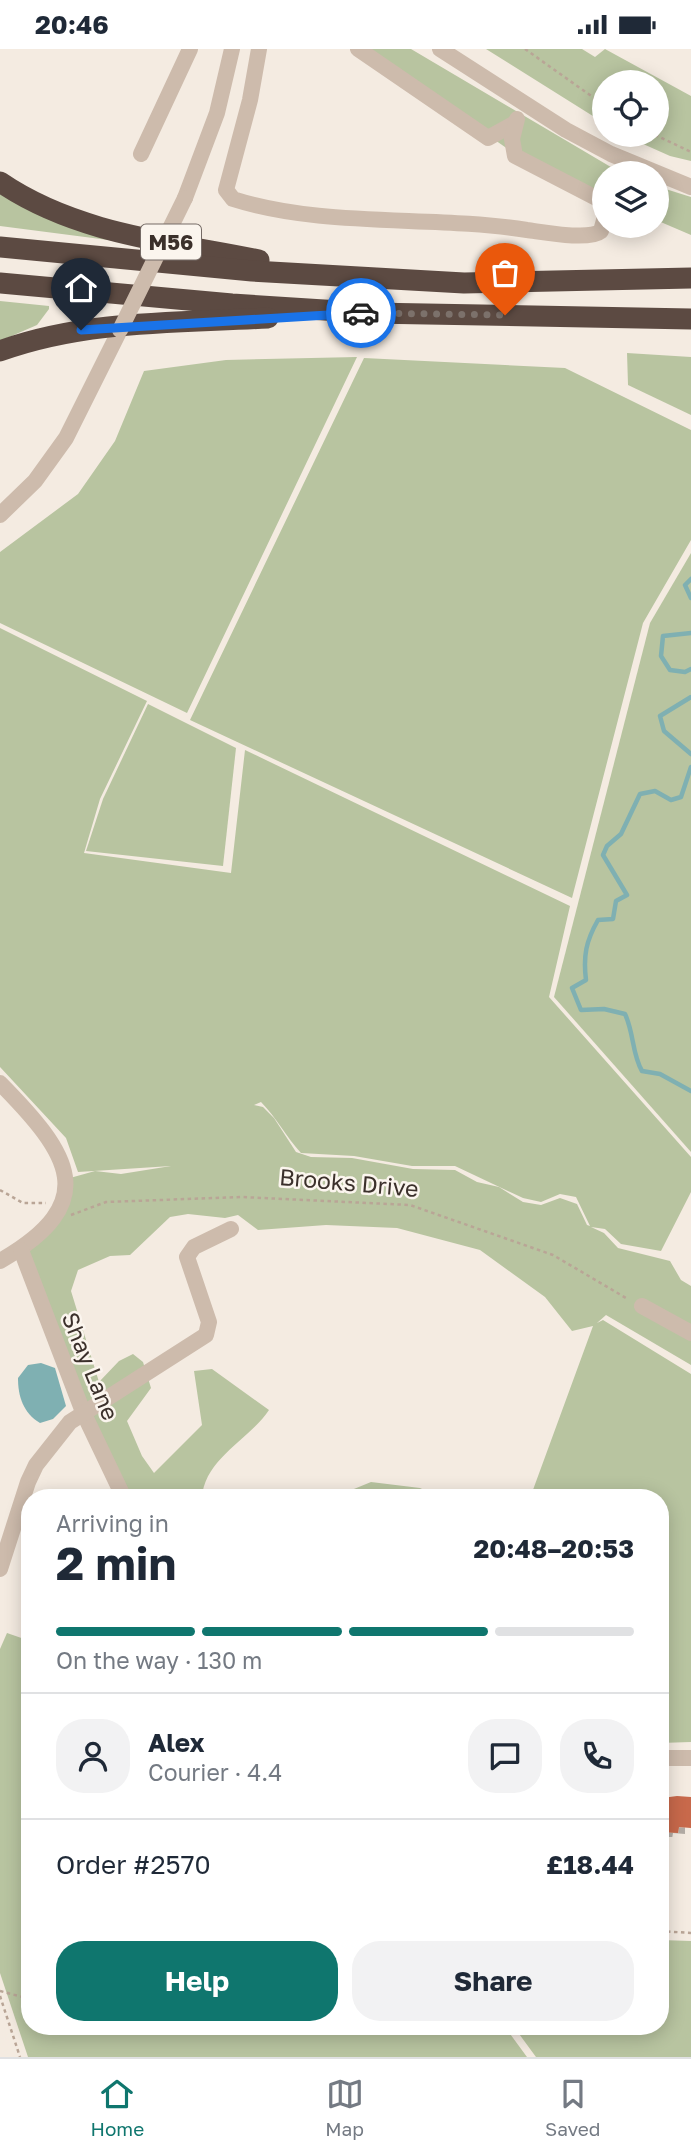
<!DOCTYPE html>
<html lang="en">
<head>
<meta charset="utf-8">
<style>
	:root { --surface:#fff; --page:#f2f2f3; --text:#1f2937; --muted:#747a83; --line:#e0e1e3; --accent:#0f766e }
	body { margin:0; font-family:"Golos Text",sans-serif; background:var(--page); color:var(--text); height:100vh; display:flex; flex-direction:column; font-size:26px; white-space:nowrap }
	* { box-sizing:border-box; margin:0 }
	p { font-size:23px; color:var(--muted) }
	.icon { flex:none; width:38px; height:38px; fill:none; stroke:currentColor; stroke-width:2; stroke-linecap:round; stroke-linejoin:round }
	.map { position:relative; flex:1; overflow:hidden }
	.sheet { position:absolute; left:21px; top:1440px; width:648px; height:546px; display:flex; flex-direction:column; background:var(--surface); border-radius:28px; box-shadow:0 4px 18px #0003 }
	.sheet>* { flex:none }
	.buttons { position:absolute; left:592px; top:21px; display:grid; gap:14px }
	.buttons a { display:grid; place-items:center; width:77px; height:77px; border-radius:50%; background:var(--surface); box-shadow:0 4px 18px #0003; font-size:35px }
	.pin { position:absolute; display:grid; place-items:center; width:60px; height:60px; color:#fff; margin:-72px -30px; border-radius:50% 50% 50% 0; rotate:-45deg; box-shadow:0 0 7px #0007 }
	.pin .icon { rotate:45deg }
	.courier { position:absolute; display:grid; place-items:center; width:70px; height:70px; margin:-35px; border:5px solid #1a73e8; border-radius:50%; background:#fff; color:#222; box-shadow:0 2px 9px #0007 }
	.summary em { font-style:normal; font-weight:700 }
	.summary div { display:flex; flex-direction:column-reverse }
	.summary { display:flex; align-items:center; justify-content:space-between; height:119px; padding:0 35px }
	h1 { font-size:46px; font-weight:700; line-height:52px }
	.bar { display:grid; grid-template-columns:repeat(4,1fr); gap:10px 7px; align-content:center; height:84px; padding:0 35px }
	.bar i { height:9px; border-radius:5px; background:var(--line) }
	.bar .current { background:var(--accent) }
	.bar p { grid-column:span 4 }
	.line { display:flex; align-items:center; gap:18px; padding:0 35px; border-top:2px solid var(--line) }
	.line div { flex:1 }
	.round { display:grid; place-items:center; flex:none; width:74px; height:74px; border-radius:28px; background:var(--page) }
	.button { display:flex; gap:14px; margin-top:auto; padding:14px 35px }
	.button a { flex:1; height:80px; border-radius:28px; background:var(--accent); color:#fff; font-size:28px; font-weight:700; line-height:80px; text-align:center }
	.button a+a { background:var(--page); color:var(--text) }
	.status { display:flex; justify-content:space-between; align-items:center; height:49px; padding:0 35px; background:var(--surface); direction:ltr }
	.status svg { height:19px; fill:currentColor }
	.menu { display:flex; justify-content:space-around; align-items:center; height:98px; border-top:2px solid var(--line); background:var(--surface); font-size:19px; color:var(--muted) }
	.menu a { display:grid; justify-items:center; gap:4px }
	.menu .current { color:var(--accent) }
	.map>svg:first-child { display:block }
	.green { fill:#b8c4a0; fill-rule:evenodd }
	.water { fill:#7fb0b2 }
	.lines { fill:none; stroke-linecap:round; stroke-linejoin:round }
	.stream { stroke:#7fb0b2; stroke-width:4.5 }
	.building { fill:#c8694b; filter:url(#shadow) }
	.path { stroke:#b9a596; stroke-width:2.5; stroke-dasharray:3.5 3.5; stroke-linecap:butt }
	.minor { stroke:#cdbbac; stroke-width:16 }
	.highway { stroke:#5c4a42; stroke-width:21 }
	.minor-bridge { stroke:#cdbbac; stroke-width:16 }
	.done { stroke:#7c716b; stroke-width:7; stroke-dasharray:0 12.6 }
	.route { stroke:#1a73e8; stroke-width:9 }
	.labels { text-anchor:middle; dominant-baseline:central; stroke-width:5; stroke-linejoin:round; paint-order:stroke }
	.shield { fill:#fbf5ee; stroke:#756b66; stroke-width:2 }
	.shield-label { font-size:21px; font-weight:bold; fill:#3b302b }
	.street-label { font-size:23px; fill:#3b302b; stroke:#fbf5ee }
</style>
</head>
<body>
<div class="status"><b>20:46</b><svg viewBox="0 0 49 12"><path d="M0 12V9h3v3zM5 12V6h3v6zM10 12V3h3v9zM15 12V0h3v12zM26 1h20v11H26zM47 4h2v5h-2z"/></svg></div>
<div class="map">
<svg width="691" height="2008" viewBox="0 0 691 2008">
	<defs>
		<filter id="shadow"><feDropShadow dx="-6" dy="6" stdDeviation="0" flood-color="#0004"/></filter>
	</defs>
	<rect width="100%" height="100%" fill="#f4ebe1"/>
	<!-- green -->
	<g class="green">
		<path d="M364 0H411L621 124H604V149L541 123Z"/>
		<path d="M486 0H582L595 8 605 0 691 47V112L670 107 623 86H656V33H604V74Z"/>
		<path d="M656 137 691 148V186L656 171Z"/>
		<path d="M0 145C38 167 74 181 116 192L0 177Z"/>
		<path d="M0 252 49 257V260L37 276 0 292Z"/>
		<path d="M627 304 691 308V366L628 336Z"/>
		<path d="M357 308 187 664 0 574V503L78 445 115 392 144 322 226 311Z"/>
		<path d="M364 309 565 319 691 381V491L643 574 572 849 190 671Z"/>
		<path d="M691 504V1103L554 948 650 574Z"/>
		<path d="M0 579 147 652 100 750 84 804 231 824 245 701 570 857 549 948 691 1108V1143L661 1202 621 1195 605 1180 591 1178 604 1184 618 1199 670 1212 681 1231 691 1237V1316L606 1266 597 1274 603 1271 691 1325V1693L660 1694V1449H530L593 1277 572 1282 545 1248 480 1201 397 1179 326 1176 258 1181 238 1166 225 1169 188 1165 170 1168 130 1206 110 1207 78 1221 71 1242 99 1333 119 1312 133 1305 143 1313 151 1339 127 1372 142 1407 154 1424 202 1376 194 1322 212 1320 269 1361C250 1390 204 1410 202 1449H124L21 1201 37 1188 70 1129 95 1122 121 1125 171 1117 78 1123 66 1089 0 1018ZM261 1053C277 1069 286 1088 301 1104L354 1107 412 1117H455L523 1149 541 1153 560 1145 576 1148 590 1177 587 1176 577 1155 560 1149 541 1156 523 1153 499 1138 477 1133 455 1121 413 1120 352 1109 311 1108 296 1103 274 1069 263 1058 254 1056Z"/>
		<path d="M148 655 236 699 223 817 86 802 103 750Z"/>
		<path d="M371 1433 420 1439 440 1449H332Z"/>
		<path d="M7 1584 30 1592V1978H505L527 2008H28L0 1924V1600Z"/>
		<path d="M660 1891 691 1892V2008H536L514 1978H660Z"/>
	</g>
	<!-- water -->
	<path class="water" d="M41 1314 55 1319 66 1357 53 1370 40 1374C23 1364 18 1347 18 1329L28 1316Z"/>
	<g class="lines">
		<!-- stream -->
		<g class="stream">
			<path d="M691 530 685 536 691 549"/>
			<path d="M691 584 663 587 661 607 670 621 685 623 691 620"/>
			<path d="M691 648 660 667 664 682 691 705"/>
			<path d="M691 718 681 748 671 751 655 742 640 745 621 785 607 797 603 806 627 846 616 852 613 870 598 871C586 892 583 907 586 931L572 939 581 961 604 960 625 965C634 984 632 1005 642 1022L660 1025 691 1042"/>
		</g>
	</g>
	<!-- building -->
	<path class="building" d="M677 1747 691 1748V1779L679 1778 678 1784 660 1783 662 1749Z"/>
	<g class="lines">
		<!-- path -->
		<g class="path">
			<path d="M525 0 604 56"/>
			<path d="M655 86 691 103"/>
			<path d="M0 1141 23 1154H46"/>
			<path d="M71 1166 106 1153 241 1148 410 1156 553 1206 626 1249"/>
			<path d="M660 1882 691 1884"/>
			<path d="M0 1942 30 1950"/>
			<path d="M0 1947 20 2008"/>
		</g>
		<!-- minor -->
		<g class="minor">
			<path d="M259 0 250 51 226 141 233 150C324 179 432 166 527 181 543 183 589 192 601 182L604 171"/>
			<path d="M358 0 488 89 515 74"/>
			<path d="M440 0 566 81 611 105 691 138"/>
			<path d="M517 70 512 90 515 107 598 150 604 158"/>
			<path d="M141 105 190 0"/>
			<path d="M185 149 217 64 232 0"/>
			<path d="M0 466 35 432 66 389 120 281"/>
			<path d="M0 1034C70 1105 103 1153 0 1212"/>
			<path d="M21 1201 83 1363 124 1449"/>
			<path d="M642 1257 691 1284"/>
			<path d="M0 1520 28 1433 36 1416 70 1373 206 1286 209 1273 187 1208 194 1198 231 1180"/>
			<path d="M660 1709H691"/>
		</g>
		<!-- highway -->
		<g class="highway">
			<path d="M0 133C76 185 170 193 259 211"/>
			<path d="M0 198 252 222 464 234 691 229"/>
			<path d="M0 234 232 255 371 264 691 270"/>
			<path d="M0 302C85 271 178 274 268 269"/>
		</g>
		<!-- minor-bridge -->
		<path class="minor-bridge" d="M120 281 185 149"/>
	</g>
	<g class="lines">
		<!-- done -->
		<path class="done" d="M361 264 505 266"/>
		<!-- route -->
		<path class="route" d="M81 281 361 264"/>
	</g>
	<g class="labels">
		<!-- shield labels -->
		<rect class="shield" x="141" y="175.5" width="60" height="35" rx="5"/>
		<g class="shield-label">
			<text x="171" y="193">M56</text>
		</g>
		<!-- street labels -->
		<g class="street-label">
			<text transform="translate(349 1133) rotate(5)">Brooks Drive</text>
			<text transform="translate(91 1317) rotate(68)">Shay Lane</text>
		</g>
	</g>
</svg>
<div class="buttons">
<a><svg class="icon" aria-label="locate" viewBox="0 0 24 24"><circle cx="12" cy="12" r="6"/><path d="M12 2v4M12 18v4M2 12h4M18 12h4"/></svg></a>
<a><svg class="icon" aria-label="layers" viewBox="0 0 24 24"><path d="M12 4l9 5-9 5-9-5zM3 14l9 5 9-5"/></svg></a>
</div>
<div class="pin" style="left:505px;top:266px;background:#ea580c"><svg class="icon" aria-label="bag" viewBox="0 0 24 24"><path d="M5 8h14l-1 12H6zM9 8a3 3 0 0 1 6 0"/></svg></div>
<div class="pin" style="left:81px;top:281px;background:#1f2937"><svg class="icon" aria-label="home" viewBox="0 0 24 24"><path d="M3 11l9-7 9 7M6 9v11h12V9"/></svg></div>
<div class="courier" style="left:361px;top:264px"><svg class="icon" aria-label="car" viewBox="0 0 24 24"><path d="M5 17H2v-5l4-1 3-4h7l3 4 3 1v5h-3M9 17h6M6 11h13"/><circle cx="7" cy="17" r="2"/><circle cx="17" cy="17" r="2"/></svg></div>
<section class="sheet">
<div class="summary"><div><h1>2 min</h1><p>Arriving in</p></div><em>20:48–20:53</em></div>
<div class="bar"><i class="current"></i><i class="current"></i><i class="current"></i><i></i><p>On the way · 130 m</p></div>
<div class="line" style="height:126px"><a class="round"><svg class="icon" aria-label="person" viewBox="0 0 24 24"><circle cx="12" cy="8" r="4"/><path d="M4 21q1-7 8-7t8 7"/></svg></a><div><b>Alex</b><p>Courier · 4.4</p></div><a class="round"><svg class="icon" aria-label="chat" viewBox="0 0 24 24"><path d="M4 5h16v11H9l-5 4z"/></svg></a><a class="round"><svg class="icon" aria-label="phone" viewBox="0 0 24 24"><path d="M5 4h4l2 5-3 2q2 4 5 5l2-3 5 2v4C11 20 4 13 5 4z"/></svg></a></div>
<div class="line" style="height:91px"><div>Order #2570</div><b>£18.44</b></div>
<div class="button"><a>Help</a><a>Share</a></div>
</section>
</div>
<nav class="menu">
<a class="current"><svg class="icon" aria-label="home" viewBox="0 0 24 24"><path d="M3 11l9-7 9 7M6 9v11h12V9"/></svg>Home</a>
<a><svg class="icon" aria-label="map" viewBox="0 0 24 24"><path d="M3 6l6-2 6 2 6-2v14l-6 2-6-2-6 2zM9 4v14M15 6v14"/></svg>Map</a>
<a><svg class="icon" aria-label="saved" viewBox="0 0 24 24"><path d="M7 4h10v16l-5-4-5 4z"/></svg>Saved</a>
</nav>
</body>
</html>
